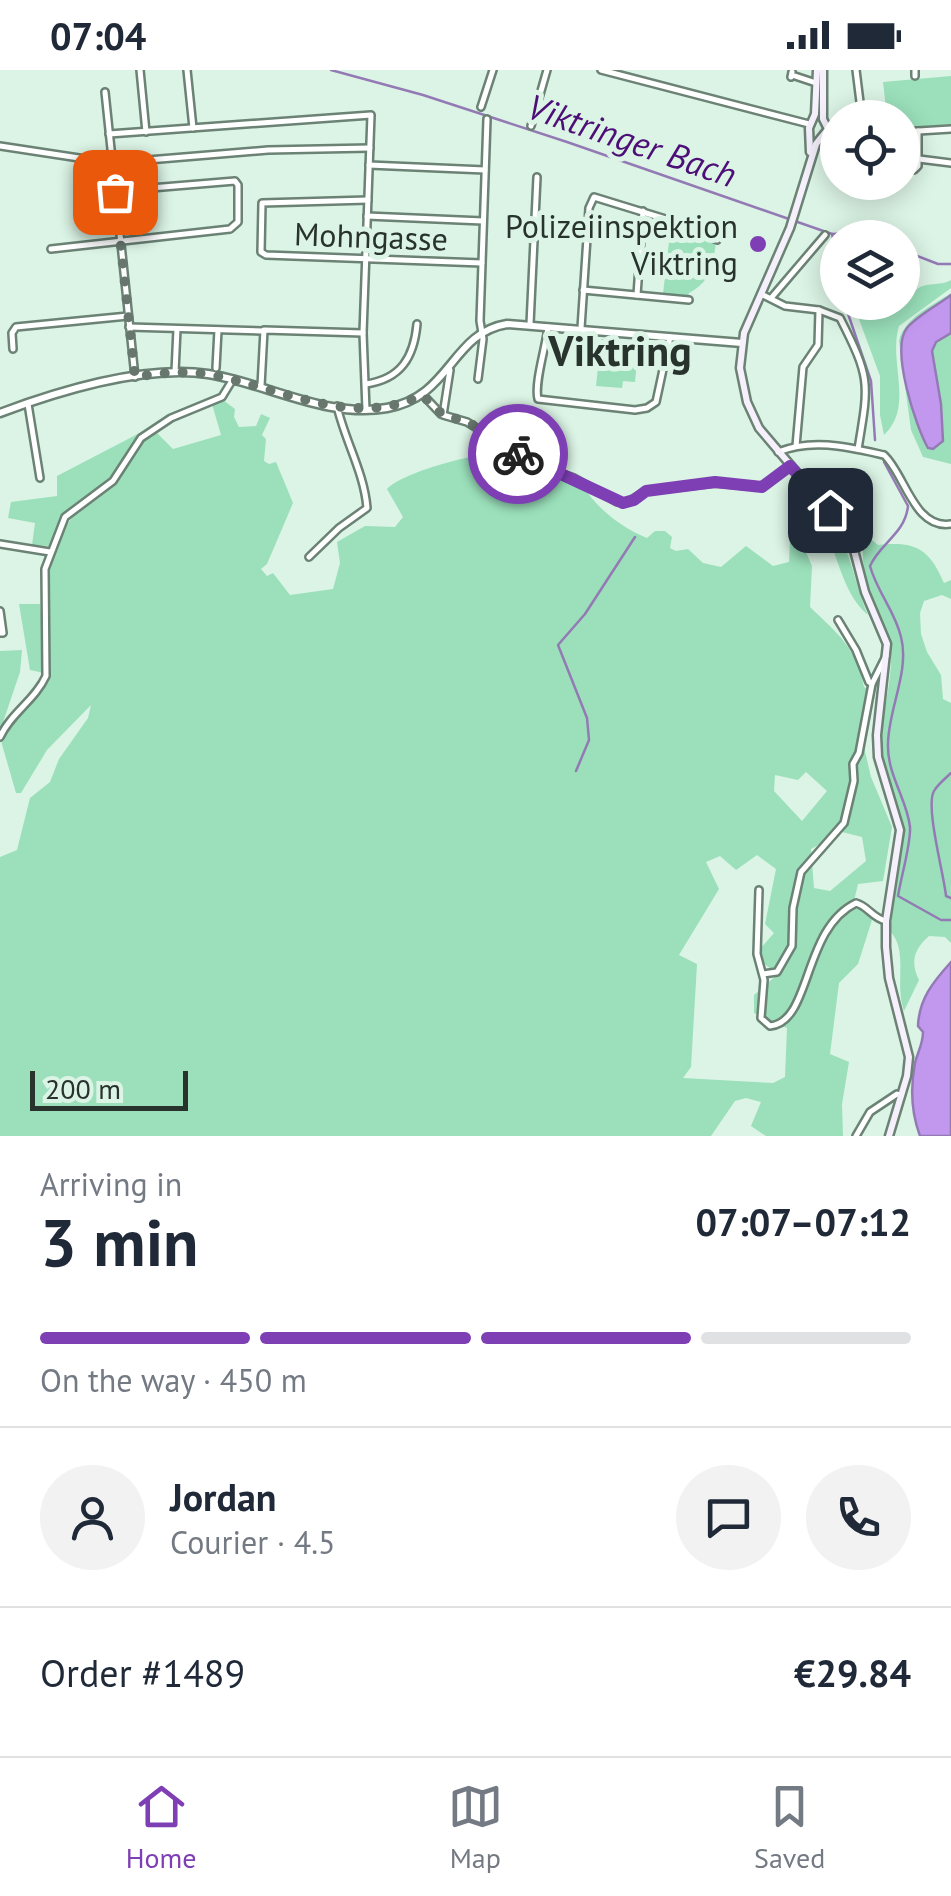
<!DOCTYPE html>
<html lang="en">
<head>
<meta charset="utf-8">
<style>
	:root { --surface:#fff; --page:#f2f2f3; --text:#1f2937; --muted:#747a83; --line:#e0e1e3; --accent:#7e3fb4 }
	body { margin:0; font-family:"PT Sans",sans-serif; background:var(--page); color:var(--text); height:100vh; display:flex; flex-direction:column; font-size:38px; white-space:nowrap }
	* { box-sizing:border-box; margin:0 }
	p { font-size:32px; color:var(--muted) }
	.icon { flex:none; width:55px; height:55px; fill:none; stroke:currentColor; stroke-width:2; stroke-linecap:round; stroke-linejoin:round }
	.map { position:relative; height:1066px; overflow:hidden }
	.sheet { display:flex; flex-direction:column; background:var(--surface); flex:1 }
	.sheet>* { flex:none }
	.controls { position:absolute; left:820px; top:30px; display:grid; gap:20px }
	.controls a { display:grid; place-items:center; width:100px; height:100px; border-radius:50%; background:var(--surface); box-shadow:0 5px 25px #0003; font-size:50px }
	.scale { position:absolute; left:30px; bottom:25px; width:158px; box-sizing:border-box; padding-left:10px; border:5px solid #29332d; border-top:0; font-size:28px; line-height:35px; white-space:nowrap; color:#29332d; -webkit-text-stroke:8px #dbf4e5; paint-order:stroke }
	.pin { position:absolute; display:grid; place-items:center; width:85px; height:85px; color:#fff; margin:-42px; border-radius:20px; box-shadow:0 5px 15px #0006 }
	.courier { position:absolute; display:grid; place-items:center; width:100px; height:100px; margin:-50px; border:8px solid #7e3fb4; border-radius:50%; background:#fff; color:#222; box-shadow:0 2px 12px #0007 }
	.head em { font-style:normal; font-weight:800 }
	.head div { display:flex; flex-direction:column-reverse }
	.head { display:flex; align-items:center; justify-content:space-between; height:170px; padding:0 40px }
	h1 { font-size:65px; font-weight:800; line-height:75px }
	.bar { display:grid; grid-template-columns:repeat(4,1fr); gap:15px 10px; align-content:center; height:120px; padding:0 40px }
	.bar i { height:12px; border-radius:8px; background:var(--line) }
	.bar .on { background:var(--accent) }
	.bar p { grid-column:span 4 }
	.line { display:flex; align-items:center; gap:25px; padding:0 40px; border-top:2px solid var(--line) }
	.line div { flex:1 }
	.round { display:grid; place-items:center; flex:none; width:105px; height:105px; border-radius:52px; background:var(--page) }
	.status { display:flex; justify-content:space-between; align-items:center; height:70px; padding:0 50px; background:var(--surface); direction:ltr }
	.status svg { height:28px; fill:currentColor }
	.tab-bar { display:flex; justify-content:space-around; align-items:center; height:140px; border-top:2px solid var(--line); background:var(--surface); font-size:28px; color:var(--muted) }
	.tab-bar a { display:grid; justify-items:center; gap:5px }
	.tab-bar .on { color:var(--accent) }
	.map>svg:first-child { display:block }
	.green { fill:#9be0bb; fill-rule:evenodd }
	.water { fill:#c298ef; stroke:#947ab5; stroke-width:2.5 }
	.lines { fill:none; stroke-linecap:round; stroke-linejoin:round }
	.stream { stroke:#947ab5; stroke-width:2.5 }
	.minor-casing { stroke:#6b8275; stroke-width:10 }
	.tertiary-casing { stroke:#6b8275; stroke-width:11 }
	.secondary-casing { stroke:#6b8275; stroke-width:11 }
	.minor { stroke:#fff; stroke-width:5 }
	.tertiary { stroke:#fff; stroke-width:6 }
	.secondary { stroke:#f5f0fb; stroke-width:6 }
	.done { stroke:#67776d; stroke-width:10; stroke-dasharray:0 18 }
	.route { stroke:#7e3fb4; stroke-width:12 }
	.poi-dot { fill:#7e3fb4; stroke:#dbf4e5; stroke-width:4 }
	.labels { text-anchor:middle; dominant-baseline:central; stroke-width:10; stroke-linejoin:round; paint-order:stroke }
	.poi-label { font-size:32px; fill:#29332d; stroke:#dbf4e5; text-anchor:end }
	.street-label { font-size:32px; fill:#29332d; stroke:#dbf4e5 }
	.water-label { font-size:35px; font-style:italic; fill:#4d0f77; stroke:#dbf4e5 }
	.district-label { font-size:42px; font-weight:bold; fill:#29332d; stroke:#dbf4e5 }
</style>
</head>
<body>
<div class="status"><b>07:04</b><svg viewBox="0 0 49 12"><path d="M0 12V9h3v3zM5 12V6h3v6zM10 12V3h3v9zM15 12V0h3v12zM26 1h20v11H26zM47 4h2v5h-2z"/></svg></div>
<div class="map">
<svg width="951" height="1066" viewBox="0 0 951 1066">
	<rect width="100%" height="100%" fill="#dbf4e5"/>
	<!-- green -->
	<g class="green">
		<path d="M951 6V54L903 58 902 48 887 47 883 12Z"/>
		<path d="M671 154 716 170C714 193 711 212 689 223L688 228 663 224Z"/>
		<path d="M903 186 911 189 916 220C926 211 939 217 951 210V218L899 256C888 293 915 336 884 365L880 345V306L853 233 902 232Z"/>
		<path d="M951 223V394L923 387 911 360 899 271C904 248 932 236 951 223Z"/>
		<path d="M601 269 639 273 635 312 623 311 622 318 596 316Z"/>
		<path d="M223 330 235 339 234 347 239 357 256 356 261 344 270 348 262 365 266 369 264 391 269 394 276 392 293 433 267 494 261 499 267 506 273 503 290 525 333 519 340 493 337 472 365 456 395 457 403 447 387 419C402 402 491 377 511 385 519 387 525 393 532 396 548 404 566 409 583 415 595 438 624 459 647 468L655 461H665L672 467 670 478 676 481 688 479 703 493 721 497 746 476 773 496 789 492 790 470 799 445 817 440C849 460 853 512 868 545 839 520 839 479 818 449L805 456 803 475 812 496 810 537C838 564 856 577 864 617L870 620 864 677 871 707 892 757 883 811 858 814 854 831 834 847 858 838 872 850 858 894 839 913 830 984 849 992 842 1034 843 1066H766L751 1056 761 1032 746 1028 735 1031 711 1066H0V787L17 780 30 728 50 712 59 689 88 648 91 635 47 680 21 723H16L1 671 13 649 47 612 50 599 45 543 47 502 60 464 78 439 115 413 141 372 155 361 173 379 221 365 212 334ZM806 702 827 721 802 751 774 721 775 705 798 710ZM842 762 862 767 866 791 830 821 814 818 811 779ZM757 785 776 799 765 854 774 863 760 879 763 893 778 904 754 925V943L787 958 785 1007 773 1013 683 1008 691 997 697 894 679 885 719 819 706 792 720 786 736 800Z"/>
		<path d="M155 355 137 369 108 414 65 445 49 476 32 475 35 453 8 448 11 432 57 426V406Z"/>
		<path d="M866 465 878 475C915 471 929 478 944 513L951 510V529L942 525 924 531 920 543 921 564 927 582 941 605 943 629 951 633V873L945 867 929 866C914 879 910 892 919 910L904 941C894 914 909 881 890 861L903 762C900 733 883 708 881 679 880 651 895 601 890 578 882 548 853 494 866 465Z"/>
		<path d="M19 534H40L46 591 44 603 30 600Z"/>
		<path d="M22 580 20 602 0 661V581Z"/>
	</g>
	<!-- water -->
	<g class="water">
		<path d="M951 225V263L936 272 932 281 941 334 943 371 933 379 928 378C916 357 890 279 907 258 917 246 938 235 951 225Z"/>
		<path d="M951 892V1066H920C911 1042 910 1019 915 993 918 981 923 974 923 962L918 956C919 929 933 912 951 892Z"/>
	</g>
	<g class="lines">
		<!-- stream -->
		<g class="stream">
			<path d="M331 0 423 25 567 72 832 164 838 191"/>
			<path d="M832 164 853 163 869 168"/>
			<path d="M902 180 938 194H951"/>
			<path d="M844 232 871 311 875 370"/>
			<path d="M884 392 908 436C905 464 880 473 870 496 877 522 895 541 901 567 910 601 888 640 888 674 887 705 907 729 910 757 911 774 901 807 898 826L941 850H951"/>
			<path d="M576 701 589 670 587 648 558 575 585 544 635 467"/>
			<path d="M951 703C946 708 938 714 934 721 925 736 944 805 946 826L951 828"/>
		</g>
		<!-- minor casing -->
		<g class="minor-casing">
			<g id="minor">
				<path d="M140 0 146 62"/>
				<path d="M187 0 193 58"/>
				<path d="M601 0 809 54"/>
				<path d="M856 0 862 48"/>
				<path d="M915 0V6"/>
				<path d="M795 6 816 13"/>
				<path d="M791 7 792 2"/>
				<path d="M105 22 135 307"/>
				<path d="M481 37 493 0"/>
				<path d="M531 56 547 0"/>
				<path d="M902 62 951 59"/>
				<path d="M109 64 371 45 363 263 366 340"/>
				<path d="M836 66 838 81"/>
				<path d="M0 76 112 93 268 80 370 78"/>
				<path d="M919 89 951 93"/>
				<path d="M369 95 485 100"/>
				<path d="M902 99 914 100 918 96V61"/>
				<path d="M368 130 262 133 261 182 266 185 482 193"/>
				<path d="M367 146 483 151"/>
				<path d="M51 179 230 159 238 152V115L235 111 115 121"/>
				<path d="M583 220 689 230"/>
				<path d="M761 224 785 236 819 240 840 248C871 309 869 313 858 379"/>
				<path d="M637 225 643 141"/>
				<path d="M772 227 825 165"/>
				<path d="M530 254 537 107"/>
				<path d="M129 257 263 261"/>
				<path d="M548 257C546 277 534 313 538 329L635 340 647 338 656 332 670 267"/>
				<path d="M581 258 589 138 594 127 672 151 717 170"/>
				<path d="M13 279 12 263 16 257 128 246"/>
				<path d="M216 298 218 260"/>
				<path d="M450 300 443 345 467 352 538 396 574 408 617 432H628L646 421 715 413 762 417 790 396"/>
				<path d="M175 302 177 259"/>
				<path d="M478 309 483 269 480 251 487 49"/>
				<path d="M366 314C401 309 414 287 417 254"/>
				<path d="M261 316 264 260 363 263"/>
				<path d="M423 325 441 344"/>
				<path d="M28 334 40 408"/>
				<path d="M796 376 803 297 818 275 819 240"/>
				<path d="M778 382C813 368 848 377 884 385 905 404 914 460 951 454"/>
				<path d="M0 474 50 482"/>
				<path d="M309 487 339 458 367 438C364 402 345 371 337 336"/>
				<path d="M0 541 3 563H0"/>
				<path d="M838 550 856 580 869 612 872 614 886 586"/>
				<path d="M0 667C11 643 35 630 46 606L45 499 65 447 113 411 141 368 171 348 222 327 233 309"/>
				<path d="M759 820 757 884 764 910 761 948 770 956C812 952 802 859 856 833 868 836 872 848 886 851"/>
				<path d="M763 904 777 902 792 876 793 838 801 802 844 753 854 711 853 694 859 683 872 614"/>
				<path d="M856 1066 870 1042 897 1024 900 1025"/>
			</g>
		</g>
		<!-- tertiary casing -->
		<g class="tertiary-casing">
			<path id="tertiary" d="M0 343C59 321 145 295 208 304 266 313 327 349 387 338 451 327 451 263 507 254L742 273"/>
		</g>
		<!-- secondary casing -->
		<g class="secondary-casing">
			<g id="secondary">
				<path d="M823 0V49L828 59 816 74 790 158 744 263 740 298 747 332 759 358 850 465 865 522 887 574 877 665 878 687 900 760 886 851V877L889 908 909 987 907 1006 889 1066"/>
				<path d="M810 82 809 58 815 44 817 0"/>
			</g>
		</g>
		<!-- minor -->
		<use href="#minor" class="minor"/>
		<!-- tertiary -->
		<use href="#tertiary" class="tertiary"/>
		<!-- secondary -->
		<use href="#secondary" class="secondary"/>
	</g>
	<g class="lines">
		<!-- done -->
		<path class="done" d="M115 122 135 307C161 303 186 300 212 305 281 318 354 359 422 325L443 345 468 352 518 384"/>
		<!-- route -->
		<path class="route" d="M518 384 623 433 634 430 646 421 715 412 762 417 790 396 830 440"/>
	</g>
	<!-- markers -->
	<circle class="poi-dot" cx="758" cy="174" r="10"/>
	<g class="labels">
		<!-- poi labels -->
		<g class="poi-label">
			<text x="738" y="156">Polizeiinspektion<tspan x="738" dy="37">Viktring</tspan></text>
		</g>
		<!-- street labels -->
		<g class="street-label">
			<text transform="translate(371 166) rotate(2)">Mohngasse</text>
		</g>
		<!-- water labels -->
		<g class="water-label">
			<text transform="translate(632 70) rotate(19)">Viktringer Bach</text>
		</g>
		<!-- district labels -->
		<g class="district-label">
			<text x="620" y="280">Viktring</text>
		</g>
	</g>
</svg>
<div class="controls">
<a><svg class="icon" aria-label="locate" viewBox="0 0 24 24"><circle cx="12" cy="12" r="6"/><path d="M12 2v4M12 18v4M2 12h4M18 12h4"/></svg></a>
<a><svg class="icon" aria-label="layers" viewBox="0 0 24 24"><path d="M12 4l9 5-9 5-9-5zM3 14l9 5 9-5"/></svg></a>
</div>
<div class="scale">200 m</div>
<div class="pin" style="left:115px;top:122px;background:#ea580c"><svg class="icon" aria-label="bag" viewBox="0 0 24 24"><path d="M5 8h14l-1 12H6zM9 8a3 3 0 0 1 6 0"/></svg></div>
<div class="pin" style="left:830px;top:440px;background:#1f2937"><svg class="icon" aria-label="home" viewBox="0 0 24 24"><path d="M3 11l9-7 9 7M6 9v11h12V9"/></svg></div>
<div class="courier" style="left:518px;top:384px"><svg class="icon" aria-label="bike" viewBox="0 0 24 24"><circle cx="6" cy="16" r="4"/><circle cx="18" cy="16" r="4"/><path d="M6 16l4-8h5l3 8M10 8l3 8H6M13 5h3"/></svg></div>
</div>
<section class="sheet">
<div class="head"><div><h1>3 min</h1><p>Arriving in</p></div><em>07:07–07:12</em></div>
<div class="bar"><i class="on"></i><i class="on"></i><i class="on"></i><i></i><p>On the way · 450 m</p></div>
<div class="line" style="height:180px"><a class="round"><svg class="icon" aria-label="person" viewBox="0 0 24 24"><circle cx="12" cy="8" r="4"/><path d="M4 21q1-7 8-7t8 7"/></svg></a><div><b>Jordan</b><p>Courier · 4.5</p></div><a class="round"><svg class="icon" aria-label="chat" viewBox="0 0 24 24"><path d="M4 5h16v11H9l-5 4z"/></svg></a><a class="round"><svg class="icon" aria-label="phone" viewBox="0 0 24 24"><path d="M5 4h4l2 5-3 2q2 4 5 5l2-3 5 2v4C11 20 4 13 5 4z"/></svg></a></div>
<div class="line" style="height:130px"><div>Order #1489</div><b>€29.84</b></div>
</section>
<nav class="tab-bar">
<a class="on"><svg class="icon" aria-label="home" viewBox="0 0 24 24"><path d="M3 11l9-7 9 7M6 9v11h12V9"/></svg>Home</a>
<a><svg class="icon" aria-label="map" viewBox="0 0 24 24"><path d="M3 6l6-2 6 2 6-2v14l-6 2-6-2-6 2zM9 4v14M15 6v14"/></svg>Map</a>
<a><svg class="icon" aria-label="saved" viewBox="0 0 24 24"><path d="M7 4h10v16l-5-4-5 4z"/></svg>Saved</a>
</nav>
</body>
</html>
